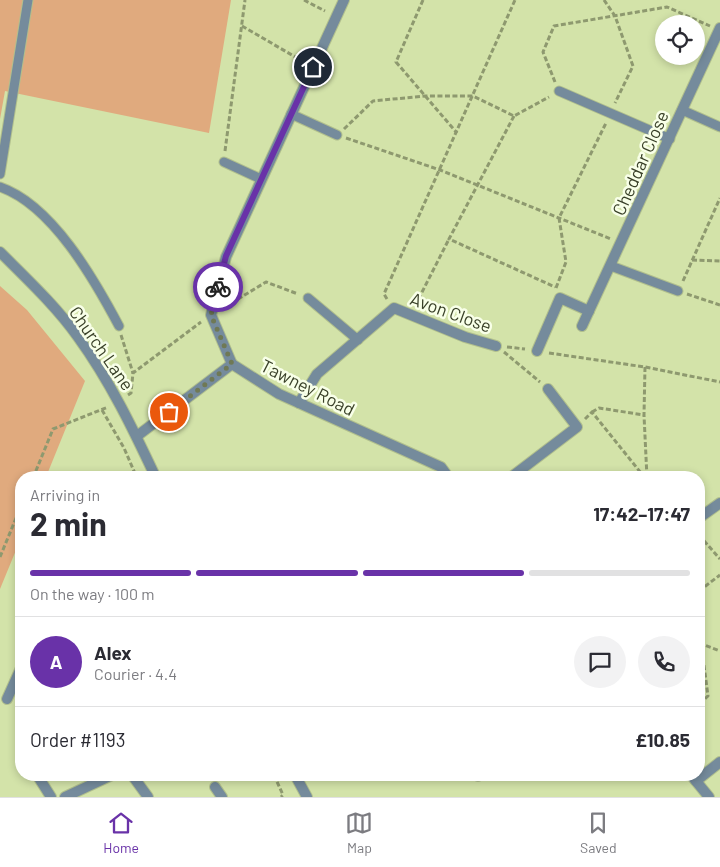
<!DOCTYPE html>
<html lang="en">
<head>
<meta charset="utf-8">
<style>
	:root { --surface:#fff; --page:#f2f2f3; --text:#2b2b33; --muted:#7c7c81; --line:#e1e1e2; --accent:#6932a8 }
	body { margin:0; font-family:Barlow,sans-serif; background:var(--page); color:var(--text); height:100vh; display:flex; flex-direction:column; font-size:19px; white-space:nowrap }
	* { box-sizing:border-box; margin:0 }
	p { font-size:16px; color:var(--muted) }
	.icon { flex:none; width:28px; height:28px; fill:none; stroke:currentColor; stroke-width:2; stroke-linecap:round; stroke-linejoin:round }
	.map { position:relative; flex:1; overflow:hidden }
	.details { position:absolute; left:15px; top:471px; width:690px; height:310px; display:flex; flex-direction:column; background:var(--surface); border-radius:20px; box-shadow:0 2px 8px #0003 }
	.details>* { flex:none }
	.fabs { position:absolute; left:655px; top:15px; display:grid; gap:10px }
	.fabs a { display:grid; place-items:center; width:50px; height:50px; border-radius:50%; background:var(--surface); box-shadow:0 2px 8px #0003; font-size:25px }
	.pin { position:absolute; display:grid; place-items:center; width:42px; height:42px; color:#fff; margin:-21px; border:2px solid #fff; border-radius:50%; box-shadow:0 1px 5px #0007 }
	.courier { position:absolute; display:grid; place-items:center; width:50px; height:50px; margin:-25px; border:4px solid #6932a8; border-radius:50%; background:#fff; color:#222; box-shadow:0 1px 6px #0007 }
	.summary em { font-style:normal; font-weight:700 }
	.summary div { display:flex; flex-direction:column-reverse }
	.summary { display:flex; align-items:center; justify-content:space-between; height:85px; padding:0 15px }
	h1 { font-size:32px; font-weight:700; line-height:38px }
	.bar { display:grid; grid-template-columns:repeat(4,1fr); gap:8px 5px; align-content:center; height:60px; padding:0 15px }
	.bar i { height:6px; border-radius:4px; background:var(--line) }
	.bar .current { background:var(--accent) }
	.bar p { grid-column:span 4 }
	.line { display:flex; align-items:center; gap:12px; padding:0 15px; border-top:1px solid var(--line) }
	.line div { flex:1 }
	.round { display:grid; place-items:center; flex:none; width:52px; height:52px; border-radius:26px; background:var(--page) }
	.tabs { display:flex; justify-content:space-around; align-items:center; height:70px; border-top:1px solid var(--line); background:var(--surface); font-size:14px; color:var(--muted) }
	.tabs a { display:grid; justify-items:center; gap:2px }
	.tabs .current { color:var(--accent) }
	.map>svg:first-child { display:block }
	.green { fill:#e0aa7e }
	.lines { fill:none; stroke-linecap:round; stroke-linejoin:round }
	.service-casing { stroke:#b1bf8d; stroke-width:11 }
	.minor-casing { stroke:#b1bf8d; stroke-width:12 }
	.tertiary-casing { stroke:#b1bf8d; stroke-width:12 }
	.path { stroke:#8e996f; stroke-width:3; stroke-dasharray:5 2.5; stroke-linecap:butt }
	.service { stroke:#758b9c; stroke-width:9 }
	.minor { stroke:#758b9c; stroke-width:10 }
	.tertiary { stroke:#758b9c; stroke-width:10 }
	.done { stroke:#6f7955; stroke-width:5; stroke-dasharray:0 9 }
	.route { stroke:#6932a8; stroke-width:6 }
	.labels { text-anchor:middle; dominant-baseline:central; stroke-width:5; stroke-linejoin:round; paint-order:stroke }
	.street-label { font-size:18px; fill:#394028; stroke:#f8ffe8 }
</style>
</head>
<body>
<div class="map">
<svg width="720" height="797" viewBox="0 0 720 797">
	<rect width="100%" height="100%" fill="#d3e3a9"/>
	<!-- green -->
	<g class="green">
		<path d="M0 0H231L209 133 5 91 0 119Z"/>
		<path d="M0 286 27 310 85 381 46 477 21 478V538L0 589Z"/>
	</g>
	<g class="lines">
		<!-- service casing -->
		<g class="service-casing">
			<g id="service">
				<path d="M559 91 670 139"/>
				<path d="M682 110 720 127"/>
				<path d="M291 114 337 135"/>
				<path d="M224 162 261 179"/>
				<path d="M0 174 28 0"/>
				<path d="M0 187C52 205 94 279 119 326"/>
				<path d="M611 266 678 291"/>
				<path d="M308 298 358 340"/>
			</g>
		</g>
		<!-- minor casing -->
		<g class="minor-casing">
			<g id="minor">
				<path d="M582 326 720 28"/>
				<path d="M537 351 560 298 589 311"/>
				<path d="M232 364 211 315 226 257 344 0"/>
				<path d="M299 403 317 374 394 308 465 337 496 346"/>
				<path d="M137 436 232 364 279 394 441 467 449 478"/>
				<path d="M510 478 577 427 548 389"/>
				<path d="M699 518 720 503"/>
				<path d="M7 699 21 668"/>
				<path d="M132 775 148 797"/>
				<path d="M477 775 478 776"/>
				<path d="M691 775 709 797"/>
				<path d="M39 778 51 797"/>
				<path d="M696 781 720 762"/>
				<path d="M215 787 222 797"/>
				<path d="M65 797 112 775"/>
			</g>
		</g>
		<!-- tertiary casing -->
		<g class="tertiary-casing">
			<g id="tertiary">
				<path d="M0 252C27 279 56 306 78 337 110 381 133 429 156 478"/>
				<path d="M295 775 307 797"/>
			</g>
		</g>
		<!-- path -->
		<g class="path">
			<path d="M304 0 325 11"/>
			<path d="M423 0 396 62 457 133"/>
			<path d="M604 0 615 16 633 66 615 103"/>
			<path d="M242 26 304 62"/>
			<path d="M555 82 543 52 554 26 667 7 710 26"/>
			<path d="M514 116 449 239 555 287"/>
			<path d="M344 129 373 101 425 96H473L514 116 549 97"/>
			<path d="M346 138 440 170 611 239"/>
			<path d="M225 151 245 0"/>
			<path d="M692 260 720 261"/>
			<path d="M683 281 720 198"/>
			<path d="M556 288 566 262 559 218 606 123"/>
			<path d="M687 294 720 305"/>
			<path d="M387 299 384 294 515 0"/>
			<path d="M413 303 417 302 449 239"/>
			<path d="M225 307 266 282 298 294"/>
			<path d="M121 335 133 373"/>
			<path d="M507 347 525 349"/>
			<path d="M504 352 540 382"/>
			<path d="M549 353 645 367 720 382"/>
			<path d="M645 367 644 415 647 478"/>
			<path d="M128 395 131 393 133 373 201 322"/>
			<path d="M102 410 124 448 137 478"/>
			<path d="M592 412 599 408 644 415"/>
			<path d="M585 419 592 412 645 478"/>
			<path d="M33 478 53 429 108 407"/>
			<path d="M699 535 720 559"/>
			<path d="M0 557 21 506"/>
			<path d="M699 591 720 575"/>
			<path d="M699 628 708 696 699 704"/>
			<path d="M699 643 720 651"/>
			<path d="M274 775 283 795 281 797"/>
		</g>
		<!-- service -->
		<use href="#service" class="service"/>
		<!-- minor -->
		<use href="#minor" class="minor"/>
		<!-- tertiary -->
		<use href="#tertiary" class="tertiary"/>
	</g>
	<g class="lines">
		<!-- done -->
		<path class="done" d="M169 412 232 364 211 315 218 287"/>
		<!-- route -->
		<path class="route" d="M218 287 226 256 313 67"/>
	</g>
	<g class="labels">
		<!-- street labels -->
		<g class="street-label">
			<text transform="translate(640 163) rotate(-66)">Cheddar Close</text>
			<text transform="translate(451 312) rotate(20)">Avon Close</text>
			<text transform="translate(102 348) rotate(55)">Church Lane</text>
			<text transform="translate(308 387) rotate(27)">Tawney Road</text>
		</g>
	</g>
</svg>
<div class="fabs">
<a><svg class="icon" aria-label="locate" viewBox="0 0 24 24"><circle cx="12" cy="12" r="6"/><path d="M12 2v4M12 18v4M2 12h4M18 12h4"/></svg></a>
</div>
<div class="pin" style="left:169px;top:412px;background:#ea580c"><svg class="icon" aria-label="bag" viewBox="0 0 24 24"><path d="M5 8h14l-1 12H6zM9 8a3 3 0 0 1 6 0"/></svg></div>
<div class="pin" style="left:313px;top:67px;background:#1f2937"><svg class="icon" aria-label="home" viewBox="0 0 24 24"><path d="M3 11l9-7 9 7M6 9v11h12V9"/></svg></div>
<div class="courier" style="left:218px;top:287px"><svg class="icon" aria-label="bike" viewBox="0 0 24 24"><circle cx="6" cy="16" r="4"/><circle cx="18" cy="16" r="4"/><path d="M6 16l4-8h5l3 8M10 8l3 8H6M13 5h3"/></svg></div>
<section class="details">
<div class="summary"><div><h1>2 min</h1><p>Arriving in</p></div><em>17:42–17:47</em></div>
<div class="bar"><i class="current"></i><i class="current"></i><i class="current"></i><i></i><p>On the way · 100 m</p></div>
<div class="line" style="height:90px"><b class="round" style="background:var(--accent);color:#fff">A</b><div><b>Alex</b><p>Courier · 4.4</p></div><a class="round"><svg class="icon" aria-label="chat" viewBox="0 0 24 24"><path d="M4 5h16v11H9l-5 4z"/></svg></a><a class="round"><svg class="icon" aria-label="phone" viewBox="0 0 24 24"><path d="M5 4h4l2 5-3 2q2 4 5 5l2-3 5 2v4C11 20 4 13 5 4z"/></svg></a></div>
<div class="line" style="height:65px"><div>Order #1193</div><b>£10.85</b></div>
</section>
</div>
<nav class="tabs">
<a class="current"><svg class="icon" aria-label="home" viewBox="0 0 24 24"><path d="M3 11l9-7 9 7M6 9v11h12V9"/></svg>Home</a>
<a><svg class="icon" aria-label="map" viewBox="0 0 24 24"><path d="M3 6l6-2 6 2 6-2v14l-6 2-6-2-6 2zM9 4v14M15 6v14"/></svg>Map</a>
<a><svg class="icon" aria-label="saved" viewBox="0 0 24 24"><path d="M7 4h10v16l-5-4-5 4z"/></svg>Saved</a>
</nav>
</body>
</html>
